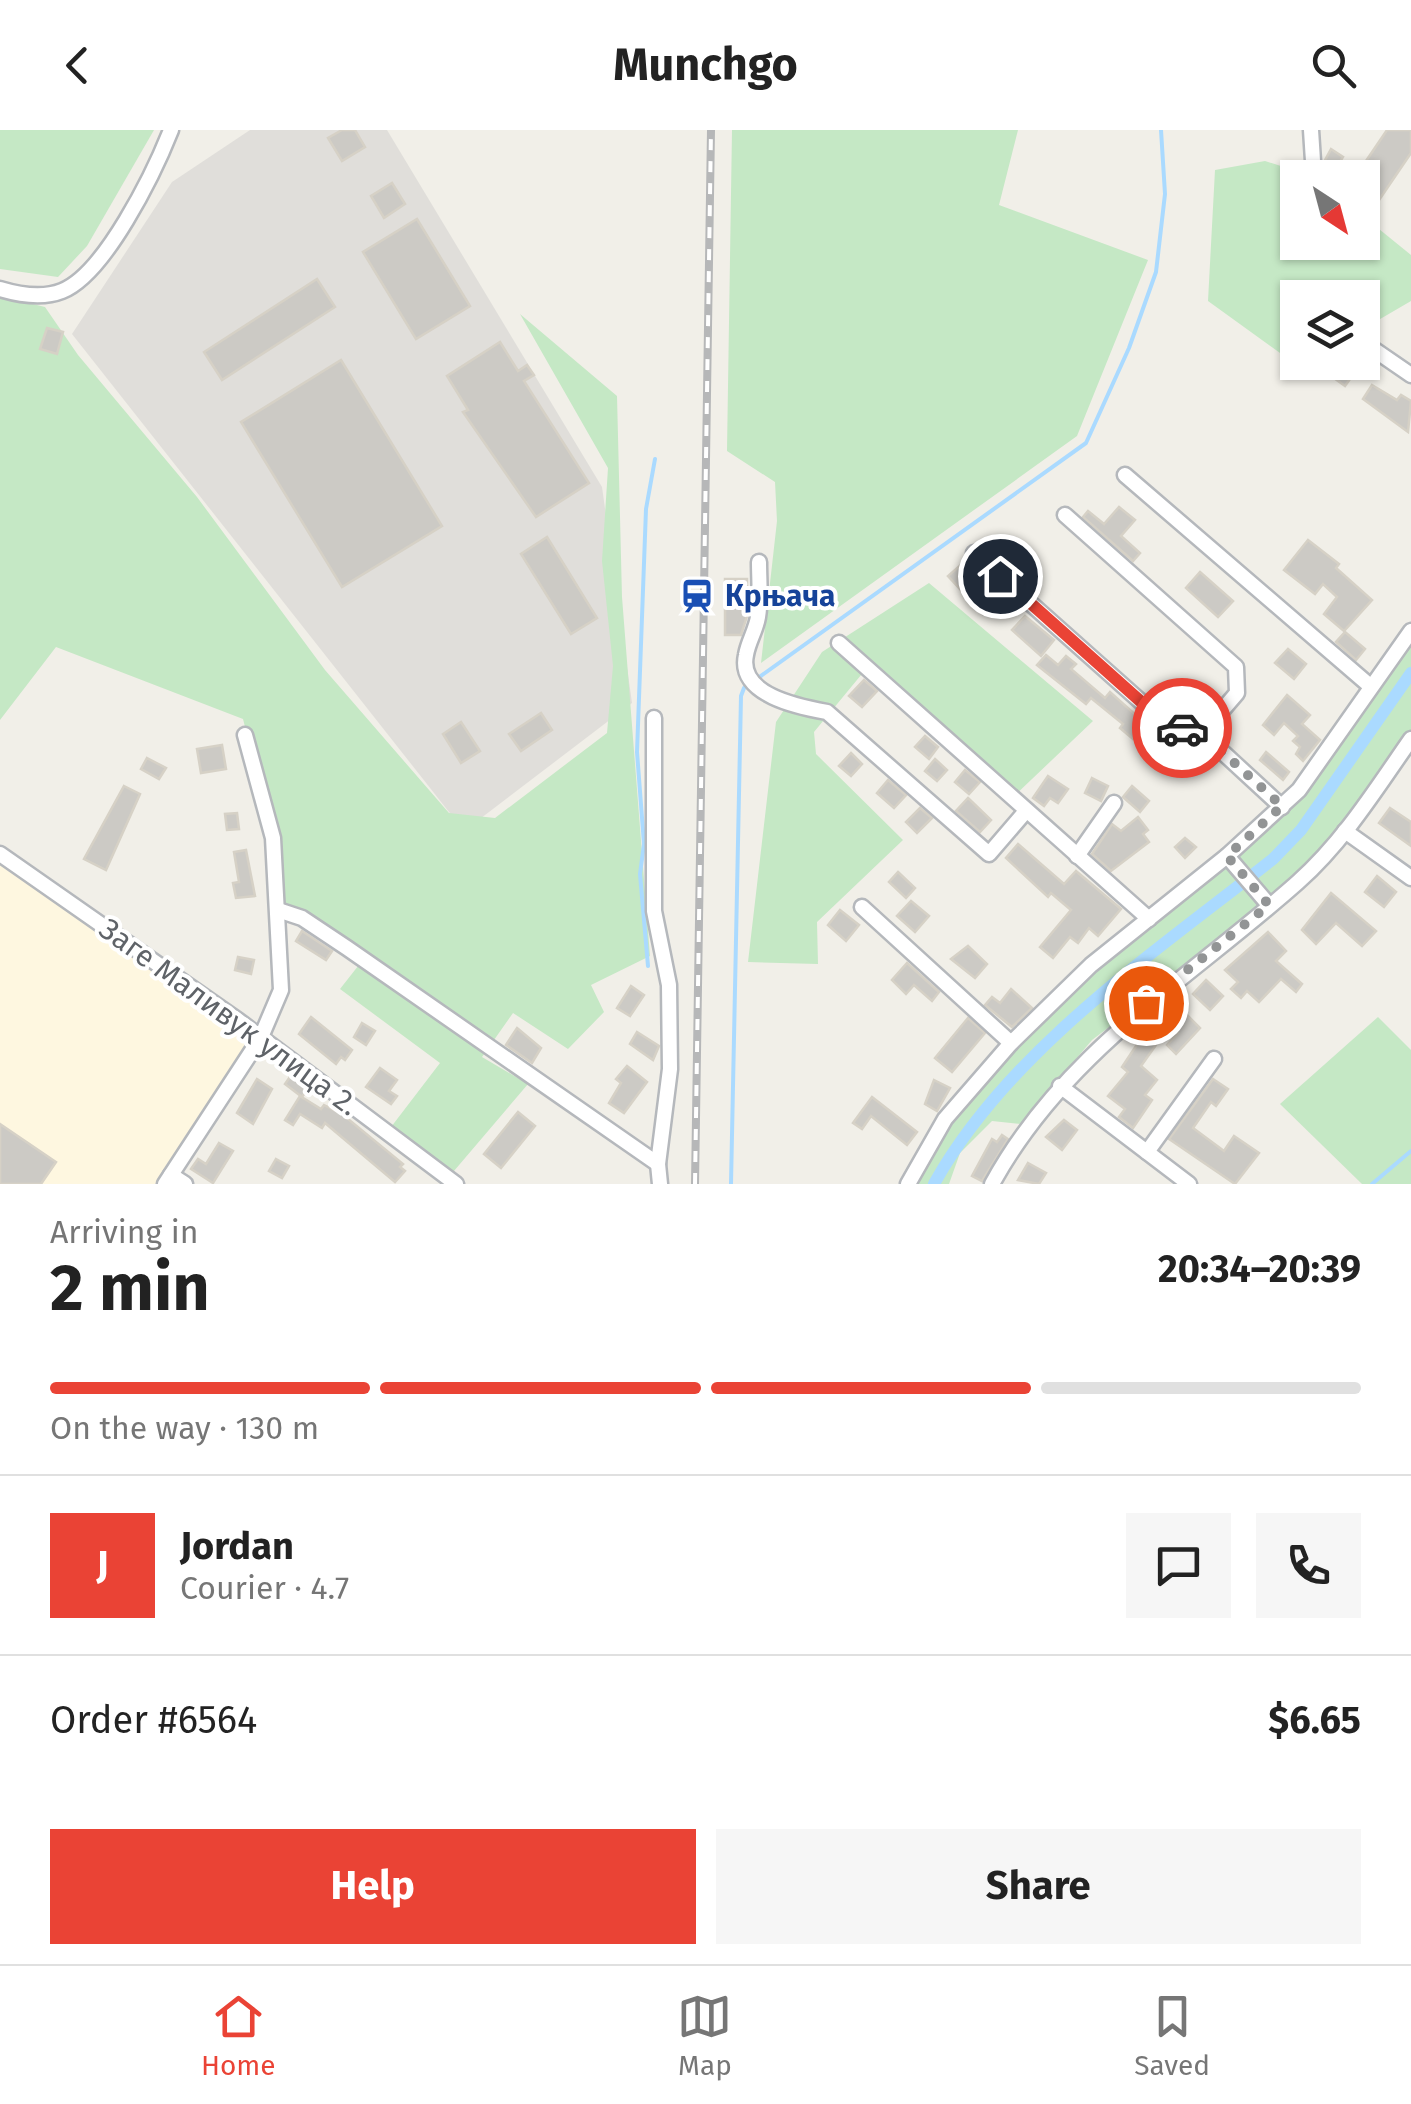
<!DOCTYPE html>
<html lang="en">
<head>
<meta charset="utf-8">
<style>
	:root { --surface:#fff; --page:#f6f6f6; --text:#222; --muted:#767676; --line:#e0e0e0; --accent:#ea4335 }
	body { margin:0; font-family:"Fira Sans",sans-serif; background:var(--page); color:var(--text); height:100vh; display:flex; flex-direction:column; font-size:38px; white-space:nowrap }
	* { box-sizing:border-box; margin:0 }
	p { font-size:32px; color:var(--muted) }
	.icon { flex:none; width:55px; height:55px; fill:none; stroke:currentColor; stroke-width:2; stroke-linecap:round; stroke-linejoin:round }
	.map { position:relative; height:1054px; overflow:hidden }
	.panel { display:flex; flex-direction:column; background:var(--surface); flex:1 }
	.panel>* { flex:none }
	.needle { width:65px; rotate:144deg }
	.fabs { position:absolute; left:1280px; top:30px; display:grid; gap:20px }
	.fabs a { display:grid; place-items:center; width:100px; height:100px; border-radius:0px; background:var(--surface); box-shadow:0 2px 8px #0004; font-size:50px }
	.pin { position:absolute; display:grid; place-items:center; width:85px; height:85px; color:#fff; margin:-42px; border:5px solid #fff; border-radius:50%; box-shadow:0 2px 10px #0007 }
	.courier { position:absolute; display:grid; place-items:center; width:100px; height:100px; margin:-50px; border:8px solid #ea4335; border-radius:50%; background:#fff; color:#222; box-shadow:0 2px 12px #0007 }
	.overview em { font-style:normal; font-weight:700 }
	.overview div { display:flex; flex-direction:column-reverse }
	.overview { display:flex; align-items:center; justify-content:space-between; height:170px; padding:0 50px }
	h1 { font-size:65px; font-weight:700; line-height:75px }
	.bar { display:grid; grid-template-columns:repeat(4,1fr); gap:15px 10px; align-content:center; height:120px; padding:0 50px }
	.bar i { height:12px; border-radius:8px; background:var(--line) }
	.bar .active { background:var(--accent) }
	.bar p { grid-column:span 4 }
	.line { display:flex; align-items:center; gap:25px; padding:0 50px; border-top:2px solid var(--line) }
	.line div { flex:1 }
	.round { display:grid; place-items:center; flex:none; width:105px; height:105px; border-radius:0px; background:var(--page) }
	.primary-button { display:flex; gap:20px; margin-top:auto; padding:20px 50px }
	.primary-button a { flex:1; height:115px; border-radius:0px; background:var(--accent); color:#fff; font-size:40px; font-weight:700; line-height:115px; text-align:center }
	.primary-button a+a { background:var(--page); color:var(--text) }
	header { display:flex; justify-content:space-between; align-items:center; height:130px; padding:0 50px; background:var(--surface); font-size:45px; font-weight:700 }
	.tabs { display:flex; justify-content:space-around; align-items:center; height:140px; border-top:2px solid var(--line); background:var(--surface); font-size:28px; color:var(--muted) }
	.tabs a { display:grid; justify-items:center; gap:5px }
	.tabs .active { color:var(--accent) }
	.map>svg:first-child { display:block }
	.commercial { fill:#fef7e0 }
	.industrial { fill:#e0deda }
	.green { fill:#c5e8c5 }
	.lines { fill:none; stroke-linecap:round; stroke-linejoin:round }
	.stream { stroke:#aadaff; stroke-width:4 }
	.canal { stroke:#aadaff; stroke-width:12 }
	.building { fill:#cccac5; stroke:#d6d1c6; stroke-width:2.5 }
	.minor-casing { stroke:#b5b8bc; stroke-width:19 }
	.minor { stroke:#fff; stroke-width:14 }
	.rail-casing { stroke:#b6b7b8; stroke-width:8 }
	.rail { stroke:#fff; stroke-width:4; stroke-dasharray:11; stroke-linecap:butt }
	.done { stroke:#929495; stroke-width:10; stroke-dasharray:0 18 }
	.route { stroke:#ea4335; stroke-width:12 }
	.labels { text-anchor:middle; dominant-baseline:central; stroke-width:8; stroke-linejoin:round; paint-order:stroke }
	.transit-label { font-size:30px; font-weight:bold; fill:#164399; stroke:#fff; text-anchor:start }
	.street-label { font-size:30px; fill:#5f6368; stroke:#fff }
</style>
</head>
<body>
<header><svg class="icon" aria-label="back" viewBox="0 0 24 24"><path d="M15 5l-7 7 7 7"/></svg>Munchgo<svg class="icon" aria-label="search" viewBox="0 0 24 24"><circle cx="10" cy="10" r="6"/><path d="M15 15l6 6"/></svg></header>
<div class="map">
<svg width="1411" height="1054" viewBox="0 0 1411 1054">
	<rect width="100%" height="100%" fill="#f1efe8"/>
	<!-- commercial -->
	<path class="commercial" d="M0 728 251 909 155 1054H0Z"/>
	<!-- industrial -->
	<path class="industrial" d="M250 0H387L602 357 632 573 464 701 72 204 172 52Z"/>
	<!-- green -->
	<g class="green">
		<path d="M0 0H154L87 116 58 147 0 139Z"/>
		<path d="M732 0H1018L999 75 1148 130 1077 306 761 533 777 391 775 352 727 321Z"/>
		<path d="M1265 31 1315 47 1298 48V112H1362L1363 86 1411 125V171L1363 199 1362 168H1298V232L1330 233 1316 249 1208 171 1215 40Z"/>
		<path d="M0 166 45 177 78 225 197 367 325 540 449 683 495 688 607 603 613 536 602 431 608 338 520 184 617 266 622 467 650 826 591 855 604 882 568 919 513 883 482 927 528 954 448 1048 388 1001 440 933 340 859 362 831 278 780 273 708 243 589 56 517 0 590Z"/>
		<path d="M929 453 1093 591 1012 668 866 539 814 602 816 624 903 710 817 792 818 834 748 832 776 592 822 522Z"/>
		<path d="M1411 501V610L1345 701 1231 805 1092 910 1021 994 992 991 960 1023 949 1054H909L967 962 1011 913 1299 660Z"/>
		<path d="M1378 887 1411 920V1054H1362L1280 974Z"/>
	</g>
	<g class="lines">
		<!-- stream -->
		<g class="stream">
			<path d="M648 836 640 744 644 714 637 622 646 379 655 329"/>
			<path d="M731 1054 741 566 744 558 1086 313 1129 218 1156 142 1165 64 1161 0"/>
			<path d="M1372 1054 1411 1021"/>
		</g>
		<!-- canal -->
		<path class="canal" d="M934 1054C1008 921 1154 823 1273 729L1301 700 1411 543"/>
	</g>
	<!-- building -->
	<g class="building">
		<path d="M342 0H355L365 17 342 31 328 8Z"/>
		<path d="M1387 0H1411V23L1377 73 1362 64 1378 39 1366 31Z"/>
		<path d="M1331 19 1343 27 1334 42 1323 34Z"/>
		<path d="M392 53 405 74 384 88 371 66Z"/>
		<path d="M417 89 470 176 416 209 363 122Z"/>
		<path d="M317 149 335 177 222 250 204 222Z"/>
		<path d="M47 198 63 202 57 224 40 219Z"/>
		<path d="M500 212 518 241 527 235 534 245 524 251 589 353 536 387 463 282 468 280 447 246Z"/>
		<path d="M341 230 442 396 342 457 241 292Z"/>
		<path d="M1340 232 1355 242 1345 256 1331 246Z"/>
		<path d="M1372 255 1397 270 1401 265 1411 271 1408 302 1363 269Z"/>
		<path d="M1119 377 1135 390 1121 406 1140 423 1133 431 1083 387 1088 381 1104 394Z"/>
		<path d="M547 407 597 488 571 504 521 424Z"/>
		<path d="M1308 410 1339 434 1336 438 1372 470 1344 501 1324 484 1337 467 1323 454 1315 464 1284 440Z"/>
		<path d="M963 433 979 451 984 446 1002 462 983 484 948 446Z"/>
		<path d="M1200 442 1233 471 1218 487 1186 458Z"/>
		<path d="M725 449H747V486L741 505H725Z"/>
		<path d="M1025 486 1054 510 1041 526 1012 500Z"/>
		<path d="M1345 502 1365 519 1356 530 1336 512Z"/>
		<path d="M1288 519 1306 534 1294 549 1275 533Z"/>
		<path d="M1046 525 1058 535 1066 526 1076 534 1071 539 1105 568 1110 562 1146 594 1133 609 1120 598 1123 594 1091 568 1086 574 1037 535Z"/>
		<path d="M864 550 877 561 862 577 849 566Z"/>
		<path d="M1287 565 1310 585 1302 594 1320 610 1303 631 1296 624 1300 617 1293 611 1298 606 1284 593 1274 605 1263 595Z"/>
		<path d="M541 583 552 600 521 621 509 604Z"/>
		<path d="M461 592 480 621 461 633 443 604Z"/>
		<path d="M925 606 938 617 929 629 915 617Z"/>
		<path d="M222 615 226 639 201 643 197 619Z"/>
		<path d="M1266 622 1289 642 1283 650 1260 630Z"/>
		<path d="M851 623 862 634 851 646 839 636Z"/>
		<path d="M147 628 166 638 159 649 141 639Z"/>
		<path d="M935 629 947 640 937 651 925 641Z"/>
		<path d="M965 640 980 652 969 664 955 652Z"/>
		<path d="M1048 646 1068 659 1058 673 1050 668 1044 676 1033 668Z"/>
		<path d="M1092 648 1108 656 1101 671 1085 663Z"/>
		<path d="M888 650 906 665 894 678 877 663Z"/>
		<path d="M124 656 140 664 106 740 84 729Z"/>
		<path d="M1132 656 1149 671 1140 682 1123 667Z"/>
		<path d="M968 668 991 690 980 702 956 681Z"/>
		<path d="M920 678 932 688 917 703 906 692Z"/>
		<path d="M1390 678 1411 692V716L1379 693Z"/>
		<path d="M237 683 239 699 227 700 225 684Z"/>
		<path d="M1138 687 1148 700 1143 704 1149 712 1111 741 1092 724 1112 694 1121 701Z"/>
		<path d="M1185 708 1196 717 1185 728 1175 717Z"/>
		<path d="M1018 714 1064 754 1076 741 1121 779 1098 806 1089 798 1078 813 1070 807 1053 828 1040 817 1071 780 1051 763 1048 767 1006 728Z"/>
		<path d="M246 720 255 766 236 768 233 753 239 752 234 722Z"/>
		<path d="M898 742 915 758 906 768 889 752Z"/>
		<path d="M1377 746 1396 762 1384 777 1365 762Z"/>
		<path d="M1331 763 1376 801 1362 816 1336 793 1316 814 1302 800Z"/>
		<path d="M911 771 929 786 915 802 897 786Z"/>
		<path d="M840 780 859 795 846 811 828 795Z"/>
		<path d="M302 801 332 821 326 830 296 811Z"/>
		<path d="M1268 802 1286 821 1276 831 1302 854 1296 862 1281 849 1259 872 1247 861 1241 868 1231 859 1238 852 1225 840Z"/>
		<path d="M968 816 987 834 975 848 951 829Z"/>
		<path d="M238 827 254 830 251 844 235 840Z"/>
		<path d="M907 833 939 862 932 871 914 855 906 864 892 850Z"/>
		<path d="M1206 850 1223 866 1210 880 1193 864Z"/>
		<path d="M631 856 644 865 630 886 617 878Z"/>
		<path d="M1011 859 1032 878 1012 897 985 875 992 867 1000 873Z"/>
		<path d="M1187 885 1200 898 1176 924 1167 915 1178 903 1173 898Z"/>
		<path d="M311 887 352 920 345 930 341 927 336 934 299 904Z"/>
		<path d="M968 888 985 903 952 942 935 928Z"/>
		<path d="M362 893 375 901 366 915 354 907Z"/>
		<path d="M517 898 541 918 532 933 506 915Z"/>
		<path d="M637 902 659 916 653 930 630 914Z"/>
		<path d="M1144 904 1156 915 1141 936 1157 950 1145 965 1152 970 1133 998 1119 987 1125 979 1108 966 1128 942 1122 937Z"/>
		<path d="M627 936 647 952 624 983 609 973 621 953 616 949Z"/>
		<path d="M380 938 397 950 389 961 397 966 391 974 366 957Z"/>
		<path d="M292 944 309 957 302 967 285 954Z"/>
		<path d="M257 949 272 959 253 994 237 983Z"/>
		<path d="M1213 949 1228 959 1216 976 1211 972 1193 998 1224 1021 1234 1006 1259 1023 1235 1054 1169 1009Z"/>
		<path d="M934 950 950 958 937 981 925 974Z"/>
		<path d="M300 966 321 979 324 975 342 984 403 1034 400 1037 405 1041 395 1052 325 993 322 998 300 984 293 995 285 990Z"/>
		<path d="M872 967 917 1002 907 1015 871 986 862 999 853 993Z"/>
		<path d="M518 982 535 996 501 1038 484 1024Z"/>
		<path d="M1064 990 1077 1000 1062 1020 1046 1007Z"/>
		<path d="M0 994 56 1032 41 1054H0Z"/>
		<path d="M1002 1005 1008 1009 982 1051 972 1046 992 1009 997 1012Z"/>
		<path d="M219 1013 233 1021 213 1053 191 1039 198 1029 206 1034Z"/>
		<path d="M276 1029 289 1036 282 1048 269 1041Z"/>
		<path d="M1028 1033 1046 1043 1039 1054 1018 1050Z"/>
	</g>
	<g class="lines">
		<!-- minor casing -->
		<g class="minor-casing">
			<g id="minor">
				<path d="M1311 0 1313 31"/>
				<path d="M0 159C20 165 42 169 62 161 105 144 154 43 171 0"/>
				<path d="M1363 212 1411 245"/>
				<path d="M1125 345 1369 555"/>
				<path d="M1065 385 1236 537 1237 563 1207 598 1218 618 1282 677"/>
				<path d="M974 423 1157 586 1188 599 1207 598"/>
				<path d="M759 432C759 450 761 470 758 487 756 500 748 512 746 525 737 565 799 577 827 582L989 724 1026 681"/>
				<path d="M839 513 1149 789"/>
				<path d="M654 588V781L669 855 670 939 658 1034 660 1054"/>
				<path d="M1345 701 1411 748"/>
				<path d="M0 724 239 891 456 1054"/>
				<path d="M1077 726 1114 673"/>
				<path d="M1227 726 1269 775"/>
				<path d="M862 777 1011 913"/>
				<path d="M278 780 302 788 347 818 658 1034"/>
				<path d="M1060 956 1189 1054"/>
				<path d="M1147 1022 1214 929"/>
				<path d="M171 1045 185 1054"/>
				<path d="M165 1054 261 907 281 860 273 708 245 605"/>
				<path d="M908 1054 945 989 1011 913 1091 835 1227 726 1299 660 1411 501"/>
				<path d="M992 1054C1064 922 1189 849 1298 752 1344 711 1376 659 1411 609"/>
			</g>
		</g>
		<!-- minor -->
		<use href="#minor" class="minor"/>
		<!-- rail casing -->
		<g class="rail-casing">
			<path id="rail" d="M695 1054 711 0"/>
		</g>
		<!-- rail -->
		<use href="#rail" class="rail"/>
	</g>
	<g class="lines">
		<!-- done -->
		<path class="done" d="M1146 873 1269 775 1227 726 1282 676 1218 618 1207 598H1182"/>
		<!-- route -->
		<path class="route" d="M1000 446 1157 586 1182 598"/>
	</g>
	<!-- icons -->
	<defs>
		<g id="station-bare" transform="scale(2.7)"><path d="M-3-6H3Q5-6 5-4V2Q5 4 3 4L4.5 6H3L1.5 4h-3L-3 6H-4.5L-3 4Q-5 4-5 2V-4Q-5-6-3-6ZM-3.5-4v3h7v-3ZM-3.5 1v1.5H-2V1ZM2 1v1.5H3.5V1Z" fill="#1a4fb4" stroke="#fff" stroke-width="2.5" paint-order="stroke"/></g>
	</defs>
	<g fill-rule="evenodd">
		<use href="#station-bare" x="697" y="466"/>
	</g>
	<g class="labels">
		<!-- transit labels -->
		<g class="transit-label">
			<text x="725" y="466">Крњача</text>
		</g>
		<!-- street labels -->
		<g class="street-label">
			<text transform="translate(229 887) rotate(36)">Заге Маливук улица 2.</text>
		</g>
	</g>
</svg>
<div class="fabs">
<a><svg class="needle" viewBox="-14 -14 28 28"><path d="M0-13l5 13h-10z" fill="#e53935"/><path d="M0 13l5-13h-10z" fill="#767676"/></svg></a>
<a><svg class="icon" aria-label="layers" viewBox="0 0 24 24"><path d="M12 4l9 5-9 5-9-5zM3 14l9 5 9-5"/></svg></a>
</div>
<div class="pin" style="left:1146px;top:873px;background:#ea580c"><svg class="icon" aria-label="bag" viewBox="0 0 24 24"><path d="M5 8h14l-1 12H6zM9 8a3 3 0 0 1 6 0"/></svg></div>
<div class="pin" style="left:1000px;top:446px;background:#1f2937"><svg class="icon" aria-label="home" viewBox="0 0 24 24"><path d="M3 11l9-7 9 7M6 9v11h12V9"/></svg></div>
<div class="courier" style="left:1182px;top:598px"><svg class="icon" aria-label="car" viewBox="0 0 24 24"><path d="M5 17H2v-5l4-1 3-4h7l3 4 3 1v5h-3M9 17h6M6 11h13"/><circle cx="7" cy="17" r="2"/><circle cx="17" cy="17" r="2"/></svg></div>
</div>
<section class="panel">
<div class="overview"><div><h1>2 min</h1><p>Arriving in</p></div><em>20:34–20:39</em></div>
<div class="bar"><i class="active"></i><i class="active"></i><i class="active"></i><i></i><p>On the way · 130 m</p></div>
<div class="line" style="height:180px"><b class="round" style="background:var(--accent);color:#fff">J</b><div><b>Jordan</b><p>Courier · 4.7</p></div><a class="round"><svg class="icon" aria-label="chat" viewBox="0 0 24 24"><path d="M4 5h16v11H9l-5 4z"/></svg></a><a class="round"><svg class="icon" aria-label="phone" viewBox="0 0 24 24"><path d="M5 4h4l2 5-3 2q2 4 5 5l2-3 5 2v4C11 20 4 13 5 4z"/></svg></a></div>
<div class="line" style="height:130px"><div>Order #6564</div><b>$6.65</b></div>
<div class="primary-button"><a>Help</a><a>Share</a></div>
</section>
<nav class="tabs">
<a class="active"><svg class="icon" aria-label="home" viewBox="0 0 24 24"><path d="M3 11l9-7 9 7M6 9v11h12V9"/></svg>Home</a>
<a><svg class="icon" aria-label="map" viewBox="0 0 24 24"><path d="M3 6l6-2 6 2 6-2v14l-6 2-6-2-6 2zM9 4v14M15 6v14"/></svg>Map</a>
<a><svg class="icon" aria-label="saved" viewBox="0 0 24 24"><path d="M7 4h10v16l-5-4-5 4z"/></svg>Saved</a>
</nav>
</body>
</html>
